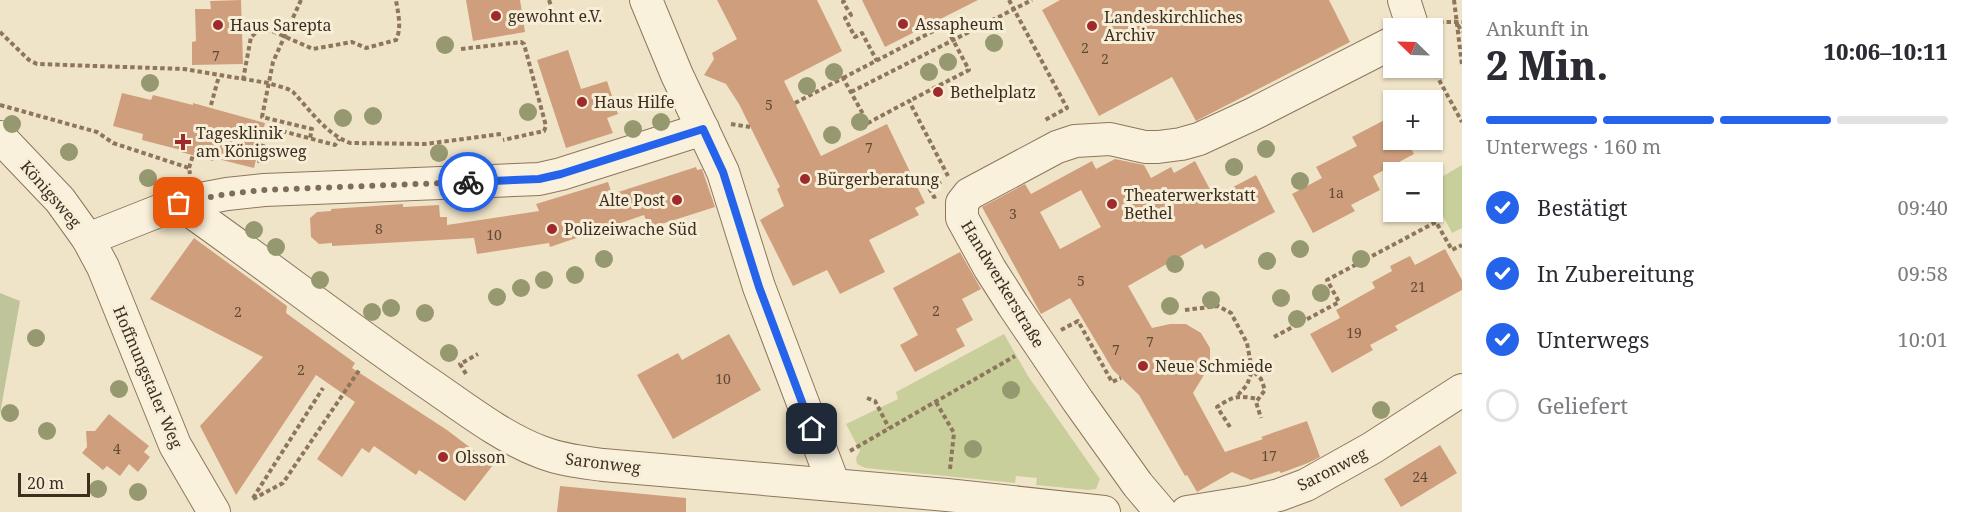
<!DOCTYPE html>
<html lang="de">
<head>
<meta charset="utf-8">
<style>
	:root { --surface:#fff; --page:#f2f2f3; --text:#2b2b33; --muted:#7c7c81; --line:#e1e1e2; --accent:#2563eb }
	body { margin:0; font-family:"Noto Serif",serif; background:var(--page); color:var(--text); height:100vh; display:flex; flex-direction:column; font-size:22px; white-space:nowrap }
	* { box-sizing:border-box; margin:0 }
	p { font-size:20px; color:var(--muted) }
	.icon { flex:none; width:33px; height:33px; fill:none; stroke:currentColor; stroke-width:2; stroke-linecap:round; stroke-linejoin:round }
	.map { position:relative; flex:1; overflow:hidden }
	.drawer { display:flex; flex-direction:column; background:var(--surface); width:510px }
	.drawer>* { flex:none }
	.needle { width:39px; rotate:293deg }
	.fabs { position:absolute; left:1383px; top:18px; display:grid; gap:12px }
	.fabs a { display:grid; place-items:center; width:60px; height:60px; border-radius:0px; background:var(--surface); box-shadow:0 2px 4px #0004; font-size:30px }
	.scale { position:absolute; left:18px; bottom:15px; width:72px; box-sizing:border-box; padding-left:6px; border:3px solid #3d2e20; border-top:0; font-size:16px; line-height:21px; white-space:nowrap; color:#3d2e20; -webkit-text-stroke:4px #f7eed8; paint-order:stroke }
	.pin { position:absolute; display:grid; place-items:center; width:51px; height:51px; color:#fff; margin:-26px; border-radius:12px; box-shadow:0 3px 9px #0006 }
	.courier { position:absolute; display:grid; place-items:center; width:60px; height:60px; margin:-30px; border:4px solid #2563eb; border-radius:50%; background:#fff; color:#222; box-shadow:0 2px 8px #0007 }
	.head em { font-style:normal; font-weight:800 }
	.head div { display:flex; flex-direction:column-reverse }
	.head { display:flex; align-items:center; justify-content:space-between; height:102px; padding:0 24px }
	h1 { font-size:39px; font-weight:800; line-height:45px }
	.bar { display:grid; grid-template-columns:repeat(4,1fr); gap:9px 6px; align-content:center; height:72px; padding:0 24px }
	.bar i { height:8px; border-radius:4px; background:var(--line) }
	.bar .selected { background:var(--accent) }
	.bar p { grid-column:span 4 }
	ol { padding:0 24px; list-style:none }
	li { display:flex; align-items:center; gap:18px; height:66px }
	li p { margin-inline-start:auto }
	li .icon { padding:6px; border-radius:50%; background:var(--accent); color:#fff; stroke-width:4 }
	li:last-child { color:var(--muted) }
	li i { width:33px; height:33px; border:3px solid var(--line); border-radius:50% }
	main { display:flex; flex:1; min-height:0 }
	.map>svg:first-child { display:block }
	.green { fill:#c9cf9b }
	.cemetery { fill:#bfc49a }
	.building { fill:#cf9f7d; fill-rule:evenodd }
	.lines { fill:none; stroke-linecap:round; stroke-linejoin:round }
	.minor-casing { stroke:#8d765c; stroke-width:34 }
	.path { stroke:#8d765c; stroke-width:4; stroke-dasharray:4.5 3; stroke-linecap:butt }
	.minor { stroke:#faf1dc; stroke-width:32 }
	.tree { fill:#96986f }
	.done { stroke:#7c6e5b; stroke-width:6; stroke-dasharray:0 10.8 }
	.route { stroke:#2563eb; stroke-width:8 }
	.poi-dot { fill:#9e2a2b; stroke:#f7eed8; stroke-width:2 }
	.labels { text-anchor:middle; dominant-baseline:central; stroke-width:6; stroke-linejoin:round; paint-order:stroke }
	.number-label { font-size:14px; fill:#624a37 }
	.poi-label { font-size:16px; fill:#3d2e20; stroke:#f7eed8; text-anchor:start }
	.street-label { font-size:16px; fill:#3d2e20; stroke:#f7eed8 }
</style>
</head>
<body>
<main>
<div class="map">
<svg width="1462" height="512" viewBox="0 0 1462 512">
	<rect width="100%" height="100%" fill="#f0e4c8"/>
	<!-- green -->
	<g class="green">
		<path d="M1462 165V228L1452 233 1433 197V182Z"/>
		<path d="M1004 334 1028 376 1100 479 1096 489 1088 490 1036 485 1037 478 1016 476 1015 483 865 468 857 464 856 458 860 451 846 424 898 399 896 392Z"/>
	</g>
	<!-- cemetery -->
	<path class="cemetery" d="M0 293 20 301 0 414Z"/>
	<!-- building -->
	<g class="building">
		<path d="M241 0 243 64 192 65V42L196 41 195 9H211L210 1Z"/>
		<path d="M466 0H520L525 32 473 41Z"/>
		<path d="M717 0H817L842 51 784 81 821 156 887 124 925 203 915 208 919 215 869 240 885 272 840 294 827 270 793 286 760 220 784 206 777 189 780 187 739 104 726 84 704 75 714 59 712 53 737 39Z"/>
		<path d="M862 0H978L885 47Z"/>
		<path d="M1060 0H1329L1350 42 1196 121 1172 77 1099 116 1042 10Z"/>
		<path d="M568 50 581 89 607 81 618 114 607 118 613 133 566 148 537 60Z"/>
		<path d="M122 93 151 100 153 95 193 105V103L265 123 254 168 214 158 213 161 181 152V150L142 140 143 134 113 126Z"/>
		<path d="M1394 115V140H1406L1414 154 1373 176 1380 190 1351 205 1355 211 1313 233 1292 194 1322 178 1316 167 1357 146 1352 137Z"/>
		<path d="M1115 159 1144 165 1151 178 1171 167 1174 173 1195 161 1214 197 1256 175 1275 212 1205 249 1202 244 1128 286 1152 328 1170 324H1186L1201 333 1210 348V365L1193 393 1225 452 1263 439 1261 437 1307 421 1320 457 1308 463 1281 473 1279 471 1251 480 1232 472 1197 492 1187 475 1185 476 1139 395 1113 370 1070 298 1041 314 982 207 1025 184 1031 194 1092 161 1096 169ZM1081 190 1101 227 1060 249 1040 212Z"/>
		<path d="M696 167 697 170 702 169 715 207 649 228 644 215 550 247 549 243 477 254 474 238 332 246V243L319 244 311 237 310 218 317 212 331 211V209L403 204V207L439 205 440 217H447V225L539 211 536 204 608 182 612 194Z"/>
		<path d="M194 238 287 306 286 313 355 363 352 368 447 430 493 465 465 501 419 470 416 475 374 446 369 453 362 448 342 477 317 459 355 402 316 375 236 495 200 426 263 357 150 299Z"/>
		<path d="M1445 249 1462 280V290L1395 326 1398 330 1370 345 1373 350 1332 373 1310 334 1340 318 1336 310 1375 288 1372 282 1392 271 1390 266 1410 256 1415 265Z"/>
		<path d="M960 252 981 289 962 299 973 320 956 329 965 346 915 372 900 345 918 335 893 288Z"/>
		<path d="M729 334 761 390 673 439 637 375 678 353 682 360Z"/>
		<path d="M109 414 149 446 144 452 150 457 138 472 129 464 120 476 107 466 103 470 82 453 87 447 86 431H95Z"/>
		<path d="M1440 445 1457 473 1401 507 1384 479Z"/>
		<path d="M560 486 686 498V512H557Z"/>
	</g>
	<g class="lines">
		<!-- minor casing -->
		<g class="minor-casing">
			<g id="minor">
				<path d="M646 0 677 75 723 172 759 287 834 485"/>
				<path d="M1404 0 1413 28"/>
				<path d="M0 137 60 200 88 239 103 267 175 445 214 512"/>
				<path d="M179 203C263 262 344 325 428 383 462 406 501 437 541 452 561 460 582 462 603 465L947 495 1104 512"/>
				<path d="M88 239 179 203 227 194 264 190 539 179 561 174 703 129"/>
				<path d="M1161 512 1138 485 1078 401 1013 305 990 269 962 218V203L969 194 1057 147 1075 141 1110 139 1145 147H1158L1181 144 1199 139 1253 114 1394 42"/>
				<path d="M1187 512 1249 502 1279 495 1306 485 1372 448 1462 390"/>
			</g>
		</g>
		<!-- path -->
		<g class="path">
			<path d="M301 0 273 62 262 117 312 129 310 138"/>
			<path d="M549 0 555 17"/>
			<path d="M845 0 843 2 851 15 845 18 855 37 862 33 877 61"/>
			<path d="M1009 0 1067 108 1045 120"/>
			<path d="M1454 0 1462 65"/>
			<path d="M1439 22H1462"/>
			<path d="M1458 25 1462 32"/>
			<path d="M0 32 29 60 37 64 184 69 268 83 288 89 293 92C310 110 326 134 350 143L425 144 501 134"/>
			<path d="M461 49 521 42 524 44 546 126 544 131 503 140"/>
			<path d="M1432 67 1462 122"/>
			<path d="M843 78 945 25 969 70 909 101"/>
			<path d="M243 80 251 37 258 31H272L313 49 352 42 366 48 396 40C402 28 398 13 396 0"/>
			<path d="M851 92 1032 0"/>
			<path d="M795 103 843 78 868 123 909 101 948 176"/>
			<path d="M0 105 97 132 113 143 189 168 190 174"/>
			<path d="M211 105 219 76"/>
			<path d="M731 124 750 127"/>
			<path d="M259 163 267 127 335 145 339 139"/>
			<path d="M189 168 193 155"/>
			<path d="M936 196 934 197 929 188 941 182"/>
			<path d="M1185 310 1218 306 1231 313 1247 343 1252 370 1261 379 1265 390 1256 402 1261 418"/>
			<path d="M1061 330 1078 321 1112 382 1121 378"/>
			<path d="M1274 337 1339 302 1327 280 1436 222 1452 250 1462 245"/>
			<path d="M466 374 460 364 478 354"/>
			<path d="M1238 395 1247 385 1252 371"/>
			<path d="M867 398 875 401 889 428"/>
			<path d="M936 402 954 433 950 469"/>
			<path d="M1230 427 1217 407C1234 396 1237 395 1258 399"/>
			<path d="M850 451 1015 356"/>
			<path d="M253 498 323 388"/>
			<path d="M253 499 283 483 360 369"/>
		</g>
		<!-- minor -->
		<use href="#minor" class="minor"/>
	</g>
	<!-- trees -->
	<g class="tree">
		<circle cx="994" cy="43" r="9"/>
		<circle cx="445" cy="45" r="9"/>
		<circle cx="948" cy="62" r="9"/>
		<circle cx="834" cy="72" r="9"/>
		<circle cx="929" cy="72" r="9"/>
		<circle cx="150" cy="83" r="9"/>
		<circle cx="807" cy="86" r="9"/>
		<circle cx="528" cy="112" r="9"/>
		<circle cx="373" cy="116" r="9"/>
		<circle cx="343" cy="118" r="9"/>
		<circle cx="661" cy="122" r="9"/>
		<circle cx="860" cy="122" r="9"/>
		<circle cx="12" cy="124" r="9"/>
		<circle cx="633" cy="129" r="9"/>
		<circle cx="832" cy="135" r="9"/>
		<circle cx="1266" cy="149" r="9"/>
		<circle cx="69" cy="152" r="9"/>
		<circle cx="439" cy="153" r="9"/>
		<circle cx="1234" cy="167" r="9"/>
		<circle cx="148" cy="178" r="9"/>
		<circle cx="1300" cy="181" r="9"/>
		<circle cx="254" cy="230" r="9"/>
		<circle cx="276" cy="247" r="9"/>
		<circle cx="1300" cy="249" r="9"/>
		<circle cx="604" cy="259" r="9"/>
		<circle cx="1361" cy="259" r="9"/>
		<circle cx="1267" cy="261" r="9"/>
		<circle cx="1175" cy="264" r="9"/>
		<circle cx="575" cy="275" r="9"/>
		<circle cx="320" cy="280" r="9"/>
		<circle cx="544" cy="280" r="9"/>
		<circle cx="521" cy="288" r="9"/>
		<circle cx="1321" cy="293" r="9"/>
		<circle cx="497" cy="297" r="9"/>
		<circle cx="1281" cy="298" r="9"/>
		<circle cx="1211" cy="300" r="9"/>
		<circle cx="1170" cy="306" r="9"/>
		<circle cx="391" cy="308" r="9"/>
		<circle cx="372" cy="312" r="9"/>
		<circle cx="425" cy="313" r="9"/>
		<circle cx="1297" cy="319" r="9"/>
		<circle cx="36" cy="338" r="9"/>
		<circle cx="449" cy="353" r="9"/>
		<circle cx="119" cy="389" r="9"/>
		<circle cx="1011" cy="390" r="9"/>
		<circle cx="1381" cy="410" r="9"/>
		<circle cx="10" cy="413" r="9"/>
		<circle cx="47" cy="431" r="9"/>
		<circle cx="973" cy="449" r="9"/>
		<circle cx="98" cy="489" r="9"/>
		<circle cx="138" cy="492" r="9"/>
	</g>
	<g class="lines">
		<!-- done -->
		<path class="done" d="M179 203 227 194 264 190 468 182"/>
		<!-- route -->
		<path class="route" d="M468 182 539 179 561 174 703 129 723 172 759 287 812 429"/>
	</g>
	<!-- markers -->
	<g class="poi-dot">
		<circle cx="496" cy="16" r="6"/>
		<circle cx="903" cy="24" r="6"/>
		<circle cx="218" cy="25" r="6"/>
		<circle cx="1092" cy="26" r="6"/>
		<circle cx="938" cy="92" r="6"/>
		<circle cx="582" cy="102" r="6"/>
		<path d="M180 133h6v6h6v6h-6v6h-6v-6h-6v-6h6z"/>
		<circle cx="805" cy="179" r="6"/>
		<circle cx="677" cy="200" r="6"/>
		<circle cx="1112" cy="204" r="6"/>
		<circle cx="552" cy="229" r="6"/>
		<circle cx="1143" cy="366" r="6"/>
		<circle cx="443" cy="457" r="6"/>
	</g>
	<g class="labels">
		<!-- number labels -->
		<g class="number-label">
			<text x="1085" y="47">2</text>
			<text x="216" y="55">7</text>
			<text x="1105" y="58">2</text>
			<text x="769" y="104">5</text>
			<text x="869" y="147">7</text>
			<text x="1336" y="192">1a</text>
			<text x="1013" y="213">3</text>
			<text x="379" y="228">8</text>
			<text x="494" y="234">10</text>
			<text x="1081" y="280">5</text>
			<text x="1418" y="286">21</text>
			<text x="936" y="310">2</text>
			<text x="238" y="311">2</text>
			<text x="1354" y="332">19</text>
			<text x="1150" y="341">7</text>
			<text x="1116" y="349">7</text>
			<text x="301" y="369">2</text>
			<text x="723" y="378">10</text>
			<text x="117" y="448">4</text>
			<text x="1269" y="455">17</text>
			<text x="1420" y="476">24</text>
		</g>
		<!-- poi labels -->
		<g class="poi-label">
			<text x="508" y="16">gewohnt e.V.</text>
			<text x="1104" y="17">Landeskirchliches<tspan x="1104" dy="18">Archiv</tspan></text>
			<text x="915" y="24">Assapheum</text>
			<text x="230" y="25">Haus Sarepta</text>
			<text x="950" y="92">Bethelplatz</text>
			<text x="594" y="102">Haus Hilfe</text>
			<text x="196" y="133">Tagesklinik<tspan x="196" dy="18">am Königsweg</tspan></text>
			<text x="817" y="179">Bürgerberatung</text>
			<text x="1124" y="195">Theaterwerkstatt<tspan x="1124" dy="18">Bethel</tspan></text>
			<text x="665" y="200" text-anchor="end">Alte Post</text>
			<text x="564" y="229">Polizeiwache Süd</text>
			<text x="1155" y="366">Neue Schmiede</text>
			<text x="455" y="457">Olsson</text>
		</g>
		<!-- street labels -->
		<g class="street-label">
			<text transform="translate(51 194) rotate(49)">Königsweg</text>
			<text transform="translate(1003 284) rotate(59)">Handwerkerstraße</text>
			<text transform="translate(148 377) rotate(67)">Hoffnungstaler Weg</text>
			<text transform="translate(603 463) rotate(7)">Saronweg</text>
			<text transform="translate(1332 469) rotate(-27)">Saronweg</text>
		</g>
	</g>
</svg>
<div class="fabs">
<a><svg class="needle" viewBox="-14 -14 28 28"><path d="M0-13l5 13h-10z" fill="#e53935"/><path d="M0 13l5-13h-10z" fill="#7c7c81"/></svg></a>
<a>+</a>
<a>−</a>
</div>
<div class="scale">20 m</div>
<div class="pin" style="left:179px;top:203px;background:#ea580c"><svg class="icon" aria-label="bag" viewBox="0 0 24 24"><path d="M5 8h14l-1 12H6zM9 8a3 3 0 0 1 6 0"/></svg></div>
<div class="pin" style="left:812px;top:429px;background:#1f2937"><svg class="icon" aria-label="home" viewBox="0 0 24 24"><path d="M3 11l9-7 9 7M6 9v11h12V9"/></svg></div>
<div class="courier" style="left:468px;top:182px"><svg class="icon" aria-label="bike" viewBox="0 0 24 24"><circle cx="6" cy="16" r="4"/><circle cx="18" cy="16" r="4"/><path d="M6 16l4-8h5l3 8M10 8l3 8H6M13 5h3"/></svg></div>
</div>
<section class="drawer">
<div class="head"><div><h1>2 Min.</h1><p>Ankunft in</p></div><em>10:06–10:11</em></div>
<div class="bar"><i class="selected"></i><i class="selected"></i><i class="selected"></i><i></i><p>Unterwegs · 160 m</p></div>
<ol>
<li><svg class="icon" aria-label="check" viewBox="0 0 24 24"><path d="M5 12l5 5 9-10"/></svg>Bestätigt<p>09:40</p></li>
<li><svg class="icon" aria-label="check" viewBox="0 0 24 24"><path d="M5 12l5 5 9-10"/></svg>In Zubereitung<p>09:58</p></li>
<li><svg class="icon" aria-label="check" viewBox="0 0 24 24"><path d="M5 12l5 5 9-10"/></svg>Unterwegs<p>10:01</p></li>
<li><i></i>Geliefert</li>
</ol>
</section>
</main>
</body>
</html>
